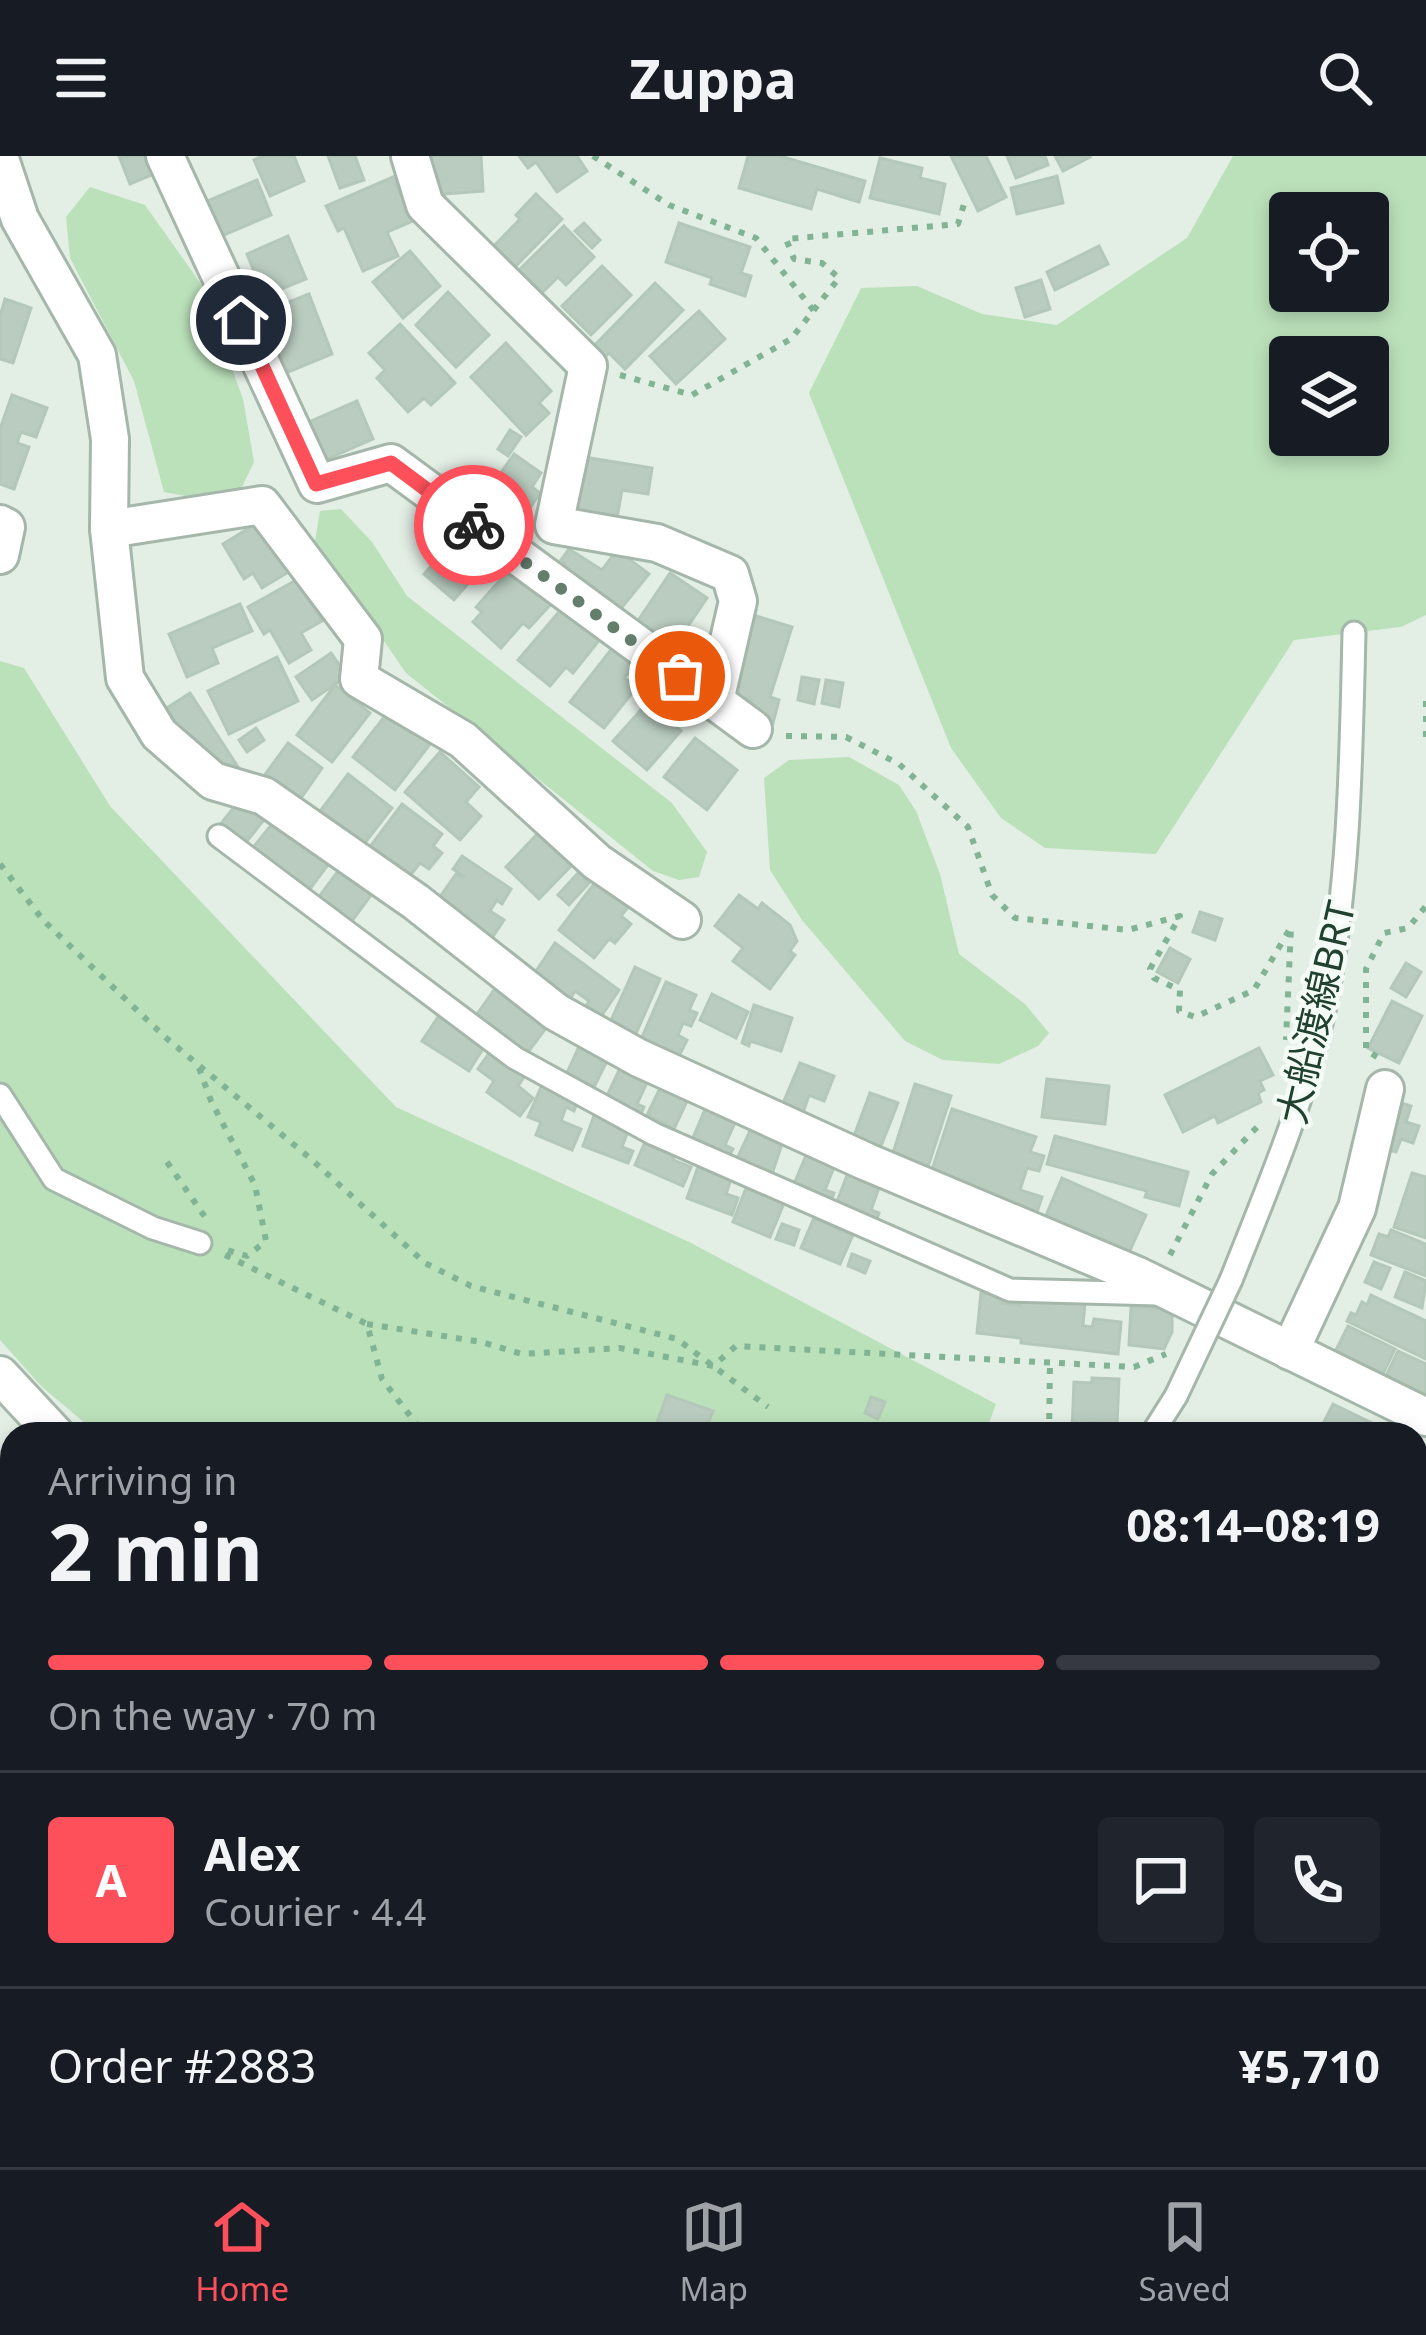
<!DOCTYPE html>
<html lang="en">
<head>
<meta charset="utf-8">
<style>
	:root { --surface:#171b24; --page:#20242c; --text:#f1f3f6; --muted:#9ea1a6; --line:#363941; --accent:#fe505b }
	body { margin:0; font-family:"Noto Sans","Noto Sans JP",sans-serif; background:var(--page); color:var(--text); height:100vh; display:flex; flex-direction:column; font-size:45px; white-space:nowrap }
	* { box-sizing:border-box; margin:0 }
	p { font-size:39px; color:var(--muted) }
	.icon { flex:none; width:66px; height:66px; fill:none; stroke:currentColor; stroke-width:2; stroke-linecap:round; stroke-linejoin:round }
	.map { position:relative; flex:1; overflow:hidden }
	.drawer { position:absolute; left:0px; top:1266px; width:1428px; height:747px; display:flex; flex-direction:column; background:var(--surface); border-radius:36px 36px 0 0; box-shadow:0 6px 18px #0003 }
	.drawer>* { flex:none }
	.tools { position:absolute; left:1269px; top:36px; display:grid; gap:24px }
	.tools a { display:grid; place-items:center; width:120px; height:120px; border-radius:12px; background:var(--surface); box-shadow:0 6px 18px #0003; font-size:60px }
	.pin { position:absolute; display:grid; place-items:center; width:102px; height:102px; color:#fff; margin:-51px; border:6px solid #fff; border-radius:50%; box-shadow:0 3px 12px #0007 }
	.courier { position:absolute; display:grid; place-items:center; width:120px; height:120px; margin:-60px; border:9px solid #fe505b; border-radius:50%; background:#fff; color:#222; box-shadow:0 3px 15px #0007 }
	.head em { font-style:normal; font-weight:700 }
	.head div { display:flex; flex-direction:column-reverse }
	.head { display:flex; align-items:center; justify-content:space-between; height:204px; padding:0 48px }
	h1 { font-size:78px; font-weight:700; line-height:90px }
	.bar { display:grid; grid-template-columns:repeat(4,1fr); gap:18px 12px; align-content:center; height:144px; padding:0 48px }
	.bar i { height:15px; border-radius:9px; background:var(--line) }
	.bar .active { background:var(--accent) }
	.bar p { grid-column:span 4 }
	.line { display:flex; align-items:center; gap:30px; padding:0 48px; border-top:3px solid var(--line) }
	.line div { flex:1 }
	.round { display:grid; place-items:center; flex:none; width:126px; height:126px; border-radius:12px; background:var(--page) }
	header { display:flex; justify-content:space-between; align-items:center; height:156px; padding:0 48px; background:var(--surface); font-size:54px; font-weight:700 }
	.tab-bar { display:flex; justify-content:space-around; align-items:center; height:168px; border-top:3px solid var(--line); background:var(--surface); font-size:33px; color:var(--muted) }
	.tab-bar a { display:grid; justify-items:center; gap:6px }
	.tab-bar .active { color:var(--accent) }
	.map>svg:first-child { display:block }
	.built { fill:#d1ded4 }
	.green { fill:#bbe1ba; fill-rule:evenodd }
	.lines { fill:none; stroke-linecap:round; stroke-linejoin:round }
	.stream { stroke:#86d8cb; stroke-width:10 }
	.building { fill:#baccc0; stroke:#b4c8ba; stroke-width:3 }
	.lane-casing { stroke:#a5b7aa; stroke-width:27 }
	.street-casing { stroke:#a5b7aa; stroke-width:42 }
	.secondary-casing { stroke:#a3beac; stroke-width:42 }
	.path { stroke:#80b494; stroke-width:6; stroke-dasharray:6 9; stroke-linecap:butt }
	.lane { stroke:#fff; stroke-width:21 }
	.street { stroke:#fff; stroke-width:36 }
	.secondary { stroke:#fff; stroke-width:36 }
	.lane-bridge-casing { stroke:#a5b7aa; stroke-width:27; stroke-linecap:butt }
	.lane-bridge { stroke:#fff; stroke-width:21 }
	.done { stroke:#647e6e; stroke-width:12; stroke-dasharray:0 21.6 }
	.route { stroke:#fe505b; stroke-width:15 }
	.labels { text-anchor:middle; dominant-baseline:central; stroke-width:9; stroke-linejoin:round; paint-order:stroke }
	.street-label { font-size:39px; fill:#20412e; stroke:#f4faf5 }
</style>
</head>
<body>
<header><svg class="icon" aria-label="menu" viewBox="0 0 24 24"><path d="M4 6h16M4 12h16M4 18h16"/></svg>Zuppa<svg class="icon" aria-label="search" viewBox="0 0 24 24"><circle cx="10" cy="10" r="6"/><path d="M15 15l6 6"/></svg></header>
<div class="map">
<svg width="1426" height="2011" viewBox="0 0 1426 2011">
	<rect width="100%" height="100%" fill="#e3eee5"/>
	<!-- built -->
	<g class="built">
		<path d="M1426 1479V1824L1416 1817V1501Z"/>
		<path d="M667 2001H860L847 2011H655Z"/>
	</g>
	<!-- green -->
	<g class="green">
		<path d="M1233 0H1426V459L1401 471 1294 484 1156 698 1045 692 1001 662 951 592 809 237 861 132 917 130 982 158 1057 169 1187 82ZM1290 57H1368V135H1290ZM1290 201H1368V279H1290Z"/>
		<path d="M90 31 145 49 201 128 243 243 254 306 241 333 201 343 164 336 134 225 70 102 66 61Z"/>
		<path d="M341 353 372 386 407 440 672 647 707 696 699 721 679 724 653 715 406 517 315 385 320 355Z"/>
		<path d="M0 505 24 512 110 650 396 951 689 1086 996 1248 985 1278H98L42 1231 0 1184Z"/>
		<path d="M849 601 899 629 916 655 940 718 959 798 1025 848 1049 877 1038 890 999 908 943 904 905 885 802 764 770 714 764 622 789 604Z"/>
		<path d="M0 1569 12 1576V1877L0 1878Z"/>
	</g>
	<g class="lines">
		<!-- stream -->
		<g class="stream">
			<path d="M0 1547 12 1556"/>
			<path d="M267 2011 275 2001"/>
		</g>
	</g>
	<!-- building -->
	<g class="building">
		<path d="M119 0H146L154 18 130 28Z"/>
		<path d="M262 0H294L304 25 270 40 254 4Z"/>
		<path d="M328 0H355L364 24 340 32Z"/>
		<path d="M429 0H481L483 35 431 39Z"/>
		<path d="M519 0H577L587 15 557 36 536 6 528 12Z"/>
		<path d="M748 0H780L865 25 859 46 817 33 811 53 739 32Z"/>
		<path d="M951 0H986L1006 41 978 55Z"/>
		<path d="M1007 0H1045L1048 9 1016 22Z"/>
		<path d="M1055 0H1089L1090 1 1063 15Z"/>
		<path d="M880 2 922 12 920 22 945 28 939 58 870 42Z"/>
		<path d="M1057 20 1063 47 1017 58 1011 32Z"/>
		<path d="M393 21 413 65 387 76 398 100 363 115 344 72 338 75 326 50Z"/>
		<path d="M257 24 271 59 219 81 205 46Z"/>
		<path d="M536 38 562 63 510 116 489 95 520 63 516 59Z"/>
		<path d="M584 67 600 84 592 92 575 75Z"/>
		<path d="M679 67 750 91 741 117 751 120 745 140 710 128 712 122 666 106Z"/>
		<path d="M564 70 594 101 566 129 558 121 542 137 519 114Z"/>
		<path d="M288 80 306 123 264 140 247 98Z"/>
		<path d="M1099 90 1108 108 1055 134 1047 116Z"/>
		<path d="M410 95 440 130 403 162 373 126Z"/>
		<path d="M602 110 631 139 591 179 562 150Z"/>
		<path d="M1041 124 1050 153 1025 161 1016 132Z"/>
		<path d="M655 127 683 154 625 213 609 197 604 202 593 191Z"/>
		<path d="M448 136 489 179 456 211 416 169Z"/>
		<path d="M309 138 332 198 281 219 266 181 280 175 271 153Z"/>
		<path d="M5 143 31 152 13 207 0 203V160Z"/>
		<path d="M699 155 725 183 676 228 650 200Z"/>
		<path d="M400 168 455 227 431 249 424 242 408 256 377 222 385 214 369 197Z"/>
		<path d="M506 187 551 235 539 247 549 257 526 279 471 221Z"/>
		<path d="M12 239 47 252 36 281 21 276 17 287 29 291 14 333 0 328V273Z"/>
		<path d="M357 245 373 283 318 307 302 269Z"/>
		<path d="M510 274 521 281 508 300 498 293Z"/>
		<path d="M514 298 541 317 532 331 540 337 514 376 477 351Z"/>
		<path d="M584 301 652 312 648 338 622 334 617 362 575 355Z"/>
		<path d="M259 366 290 415 262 432 253 417 244 423 223 388Z"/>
		<path d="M461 375 491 401 454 444 424 418Z"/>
		<path d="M569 393 602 414 617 394 649 418 619 455 562 412 565 407 561 404Z"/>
		<path d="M511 412 551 448 529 472 523 467 501 492 473 466 482 456 476 451Z"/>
		<path d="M670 417 707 442 674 491 637 466Z"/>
		<path d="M298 423 322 465 301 477 311 494 289 507 270 474 264 478 248 451Z"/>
		<path d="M240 448 252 475 212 492 218 507 187 521 169 478Z"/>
		<path d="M563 451 601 482 573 517 566 511 550 530 518 504Z"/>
		<path d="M753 459 792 471 770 541 779 544 773 567 747 559 752 544 729 537Z"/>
		<path d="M617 486 639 503 624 522 637 531 604 572 570 546Z"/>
		<path d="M331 497 347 520 312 544 296 521Z"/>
		<path d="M277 501 298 545 229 578 208 535Z"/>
		<path d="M802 521 819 524 814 548 798 544Z"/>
		<path d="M826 524 843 527 839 551 822 547Z"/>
		<path d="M335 529 370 557 332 606 297 579Z"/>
		<path d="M190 537 240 614 228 622 162 555Z"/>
		<path d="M648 546 681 575 647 614 613 585Z"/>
		<path d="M388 556 430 588 395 634 353 601Z"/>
		<path d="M256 572 264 584 247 596 239 584Z"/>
		<path d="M695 582 737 614 707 654 664 621Z"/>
		<path d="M288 587 322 612 299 645 264 620Z"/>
		<path d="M440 596 479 631 466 646 481 660 460 684 405 636Z"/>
		<path d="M348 618 392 652 361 692 318 658Z"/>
		<path d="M242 641 267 660 243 690 219 670Z"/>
		<path d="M402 648 442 678 433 690 442 697 429 713 420 707 402 730 363 700Z"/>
		<path d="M276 663 330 706 307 737 251 694Z"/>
		<path d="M542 673 550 681 545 685 571 710 539 743 506 711Z"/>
		<path d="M462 700 511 733 502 748 497 744 490 755 504 764 492 782 437 745 456 718 465 721 453 713Z"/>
		<path d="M341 711 374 735 349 769 316 745Z"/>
		<path d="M578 717 589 727 569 749 558 739Z"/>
		<path d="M597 724 629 750 621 760 631 768 615 787 609 783 594 802 559 774Z"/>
		<path d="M739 739 758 753 762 747 790 769 797 785 790 795 795 799 770 833 733 805 743 792 715 770Z"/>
		<path d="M1200 756 1222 763 1215 784 1193 776Z"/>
		<path d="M555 787 619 834 598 865 583 855 589 845 575 835 569 845 532 821Z"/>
		<path d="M1170 792 1190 803 1178 827 1157 816Z"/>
		<path d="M1406 807 1421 816 1406 841 1391 832Z"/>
		<path d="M635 811 660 823 634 882 608 871Z"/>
		<path d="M666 826 696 839 689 854 697 857 691 870 683 867 678 879 687 884 678 902 640 886Z"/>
		<path d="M499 827 546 861 541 868 546 872 526 899 475 861Z"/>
		<path d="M712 838 748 856 736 882 700 864Z"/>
		<path d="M1392 845 1422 860 1399 907 1368 892Z"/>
		<path d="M754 849 792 862 781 895 750 885 749 890 742 887Z"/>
		<path d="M440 858 486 888 469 915 422 885Z"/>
		<path d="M582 884 606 895 601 905 606 907 594 931 566 919Z"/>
		<path d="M1259 892 1273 919 1260 925 1264 934 1258 937 1261 946 1218 967 1215 960 1183 976 1165 939Z"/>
		<path d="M492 893 527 917 518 930 533 942 520 960 487 936 494 925 478 913Z"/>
		<path d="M800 907 834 920 824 945 809 939 802 960 781 952Z"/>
		<path d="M622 908 650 920 637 948 644 951 641 958 606 942Z"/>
		<path d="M1047 923 1109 930 1105 968 1042 961Z"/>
		<path d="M662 928 689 941 674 973 647 959Z"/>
		<path d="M915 928 951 940 928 1011 892 1000Z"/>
		<path d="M542 929 578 944 574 955 566 951 561 965 581 973 572 994 536 979 541 966 528 961Z"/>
		<path d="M870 937 898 947 879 995 852 985Z"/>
		<path d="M709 944 739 958 725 989 733 993 729 1000 692 984Z"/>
		<path d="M1398 946 1411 950 1406 966 1419 970 1413 987 1401 983 1396 996 1382 992Z"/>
		<path d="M952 953 1036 981 1030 996 1044 1000 1039 1015 1027 1012 1020 1034 1042 1041 1036 1059 929 1023Z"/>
		<path d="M595 957 630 970 622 991 633 995 628 1007 583 990Z"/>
		<path d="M754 966 785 979 771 1021 736 1005Z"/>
		<path d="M1055 980 1188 1016 1179 1050 1145 1041 1147 1035 1047 1008Z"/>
		<path d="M646 984 676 997 673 1004 691 1011 683 1030 635 1009Z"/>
		<path d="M808 995 836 1006 825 1034 834 1037 832 1043 794 1028Z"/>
		<path d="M699 1008 732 1020 726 1038 738 1042 732 1059 687 1042Z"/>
		<path d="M851 1009 883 1021 871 1054 879 1057 875 1068 834 1053Z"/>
		<path d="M1412 1017 1426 1021V1082L1394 1071Z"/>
		<path d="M1062 1022 1146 1059 1127 1101 1044 1064Z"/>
		<path d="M746 1032 784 1047 770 1081 733 1066Z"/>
		<path d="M814 1062 853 1079 840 1108 801 1092Z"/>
		<path d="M782 1068 799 1074 794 1089 776 1083Z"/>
		<path d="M1391 1074 1426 1088V1120L1371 1099 1379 1078 1388 1081Z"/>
		<path d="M852 1098 870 1105 865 1117 848 1110Z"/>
		<path d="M1374 1106 1390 1112 1381 1133 1365 1126Z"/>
		<path d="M1405 1116 1426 1125 1422 1152 1395 1141Z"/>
		<path d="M981 1137 1003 1140 1002 1147 1021 1149 1022 1139 1085 1146 1083 1170 1092 1171 1094 1163 1121 1166 1118 1198 1021 1187V1182L977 1177Z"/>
		<path d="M1371 1139 1426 1165V1203L1347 1165 1351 1157 1356 1159 1362 1146 1367 1149Z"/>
		<path d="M1131 1151 1172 1153V1176L1164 1193 1129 1189Z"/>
		<path d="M1348 1170 1395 1193 1381 1222 1334 1198Z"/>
		<path d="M1398 1195 1426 1208V1242L1385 1222Z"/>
		<path d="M1092 1222 1119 1223 1117 1268 1091 1267 1090 1274H1072L1074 1226 1092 1227Z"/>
		<path d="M667 1239 713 1255 707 1270 713 1272 711 1278H653Z"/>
		<path d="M871 1241 885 1246 878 1263 865 1257Z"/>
		<path d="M1333 1248 1382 1272 1379 1278H1318Z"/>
		<path d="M0 1308 12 1316 0 1341Z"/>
		<path d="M0 1452 10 1458 12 1455V1526L0 1519Z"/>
		<path d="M1416 1543 1426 1549V1577L1416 1571Z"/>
		<path d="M1416 1580 1426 1586V1617L1416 1612Z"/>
		<path d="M1416 1660 1426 1666V1704L1416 1698Z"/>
		<path d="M1426 1723V1776L1422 1781 1416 1777V1737Z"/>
		<path d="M1426 1957V2005L1416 2000V1971Z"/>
		<path d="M154 2001H174L183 2011H142Z"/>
		<path d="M558 2001H619L632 2011H571Z"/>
		<path d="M679 2001H729L739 2011H689Z"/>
		<path d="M754 2001H799L810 2011H764Z"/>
		<path d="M931 2001H952L960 2011H920Z"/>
		<path d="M1146 2001H1233L1239 2007 1236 2011H1138Z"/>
		<path d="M1333 2001H1371L1363 2011H1345Z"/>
	</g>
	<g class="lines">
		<!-- lane casing -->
		<g class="lane-casing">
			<g id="lane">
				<path d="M219 680 515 902 654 978 1010 1134 1158 1138"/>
				<path d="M0 939 54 1023 153 1072 200 1087"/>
				<path d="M1231 1124C1267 1033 1307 941 1326 845 1350 723 1351 600 1354 477"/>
				<path d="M1152 1278 1176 1240"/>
				<path d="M962 2001 971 2011"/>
				<path d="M387 2011 400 2001"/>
			</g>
		</g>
		<!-- street casing -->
		<g class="street-casing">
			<g id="street">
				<path d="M165 0 317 328 391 307 753 573"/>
				<path d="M410 0 425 49 588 210 554 369 657 387 730 418 738 445 715 545"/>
				<path d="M0 3 20 63 97 199 110 283 109 373 125 522 159 578 213 625 264 640 416 746 556 856 639 902 867 1006 1136 1119 1426 1261"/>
				<path d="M0 368 6 371 0 399"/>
				<path d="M109 373 262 349 363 483 359 523 463 584 597 706 682 764"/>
				<path d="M1290 1195 1357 1052 1385 933"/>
				<path d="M0 1219 55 1278"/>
				<path d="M0 1380 12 1384"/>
				<path d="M1416 1835 1426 1842"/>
				<path d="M0 1967 12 1975"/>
			</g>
		</g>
		<!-- secondary casing -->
		<g class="secondary-casing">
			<g id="secondary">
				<path d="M1416 1451 1426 1428"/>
				<path d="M885 2011 898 2001"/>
			</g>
		</g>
		<!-- path -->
		<g class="path">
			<path d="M593 0 669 49 756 82 814 155"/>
			<path d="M620 219 692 239 791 183 839 122 822 107 794 103 786 83 958 68 964 48"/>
			<path d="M1426 545V583"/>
			<path d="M786 580 846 581 899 608 968 671 992 739 1015 762 1128 774 1180 760 1150 813 1154 822 1180 834 1179 855 1195 861 1254 834 1291 771 1286 884"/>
			<path d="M0 708 43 764 165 881 311 1003 425 1107 471 1130 677 1183 768 1251"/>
			<path d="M1377 901 1366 894V813L1384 777 1408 772 1426 750"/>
			<path d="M199 912 211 945 255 1029 266 1085 247 1100 227 1094"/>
			<path d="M167 1006 205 1061"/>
			<path d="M225 1099 367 1168 382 1223 424 1278"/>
			<path d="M1170 1099 1212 1018 1260 968"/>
			<path d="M367 1168 482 1186 522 1198 620 1192 713 1210 736 1190 1134 1211 1166 1198"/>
			<path d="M1049 1278 1050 1207"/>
		</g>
		<!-- lane -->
		<use href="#lane" class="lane"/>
		<!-- street -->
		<use href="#street" class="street"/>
		<!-- secondary -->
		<use href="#secondary" class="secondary"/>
		<!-- lane-bridge casing -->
		<g class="lane-bridge-casing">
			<path id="lane-bridge" d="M1176 1240 1231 1124"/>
		</g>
		<!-- lane-bridge -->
		<use href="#lane-bridge" class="lane-bridge"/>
	</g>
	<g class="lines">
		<!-- done -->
		<path class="done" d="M474 369 680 520"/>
		<!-- route -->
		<path class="route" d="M241 164 316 328 391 307 474 369"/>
	</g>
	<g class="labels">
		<!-- street labels -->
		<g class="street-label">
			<text transform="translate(1315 856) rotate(-77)">大船渡線BRT</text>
		</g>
	</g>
</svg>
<div class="tools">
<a><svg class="icon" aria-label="locate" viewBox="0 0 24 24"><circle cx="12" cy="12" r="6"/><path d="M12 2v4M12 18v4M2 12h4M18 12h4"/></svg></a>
<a><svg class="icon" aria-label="layers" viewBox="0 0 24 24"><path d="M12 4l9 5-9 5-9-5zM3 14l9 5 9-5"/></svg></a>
</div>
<div class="pin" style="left:680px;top:520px;background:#ea580c"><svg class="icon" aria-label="bag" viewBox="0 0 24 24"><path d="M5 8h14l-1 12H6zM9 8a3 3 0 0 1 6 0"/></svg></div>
<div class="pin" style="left:241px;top:164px;background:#1f2937"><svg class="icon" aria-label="home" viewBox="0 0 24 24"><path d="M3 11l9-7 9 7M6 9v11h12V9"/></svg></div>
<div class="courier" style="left:474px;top:369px"><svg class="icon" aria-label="bike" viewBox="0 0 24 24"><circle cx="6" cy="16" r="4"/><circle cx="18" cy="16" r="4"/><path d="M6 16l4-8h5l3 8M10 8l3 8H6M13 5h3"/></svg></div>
<section class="drawer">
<div class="head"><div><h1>2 min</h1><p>Arriving in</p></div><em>08:14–08:19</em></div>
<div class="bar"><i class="active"></i><i class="active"></i><i class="active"></i><i></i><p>On the way · 70 m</p></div>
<div class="line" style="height:216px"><b class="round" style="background:var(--accent);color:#fff">A</b><div><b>Alex</b><p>Courier · 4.4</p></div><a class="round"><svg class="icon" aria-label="chat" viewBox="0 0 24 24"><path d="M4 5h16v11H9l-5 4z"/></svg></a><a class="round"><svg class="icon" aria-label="phone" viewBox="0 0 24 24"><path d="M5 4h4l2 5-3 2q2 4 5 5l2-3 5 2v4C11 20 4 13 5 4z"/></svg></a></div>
<div class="line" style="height:156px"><div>Order #2883</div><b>¥5,710</b></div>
</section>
</div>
<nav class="tab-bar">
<a class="active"><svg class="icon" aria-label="home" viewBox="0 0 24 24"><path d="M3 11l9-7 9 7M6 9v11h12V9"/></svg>Home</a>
<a><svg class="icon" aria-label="map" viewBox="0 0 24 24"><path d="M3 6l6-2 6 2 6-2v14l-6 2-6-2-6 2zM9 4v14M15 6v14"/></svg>Map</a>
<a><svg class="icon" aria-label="saved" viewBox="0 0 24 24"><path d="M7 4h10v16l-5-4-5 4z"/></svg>Saved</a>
</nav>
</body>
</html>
